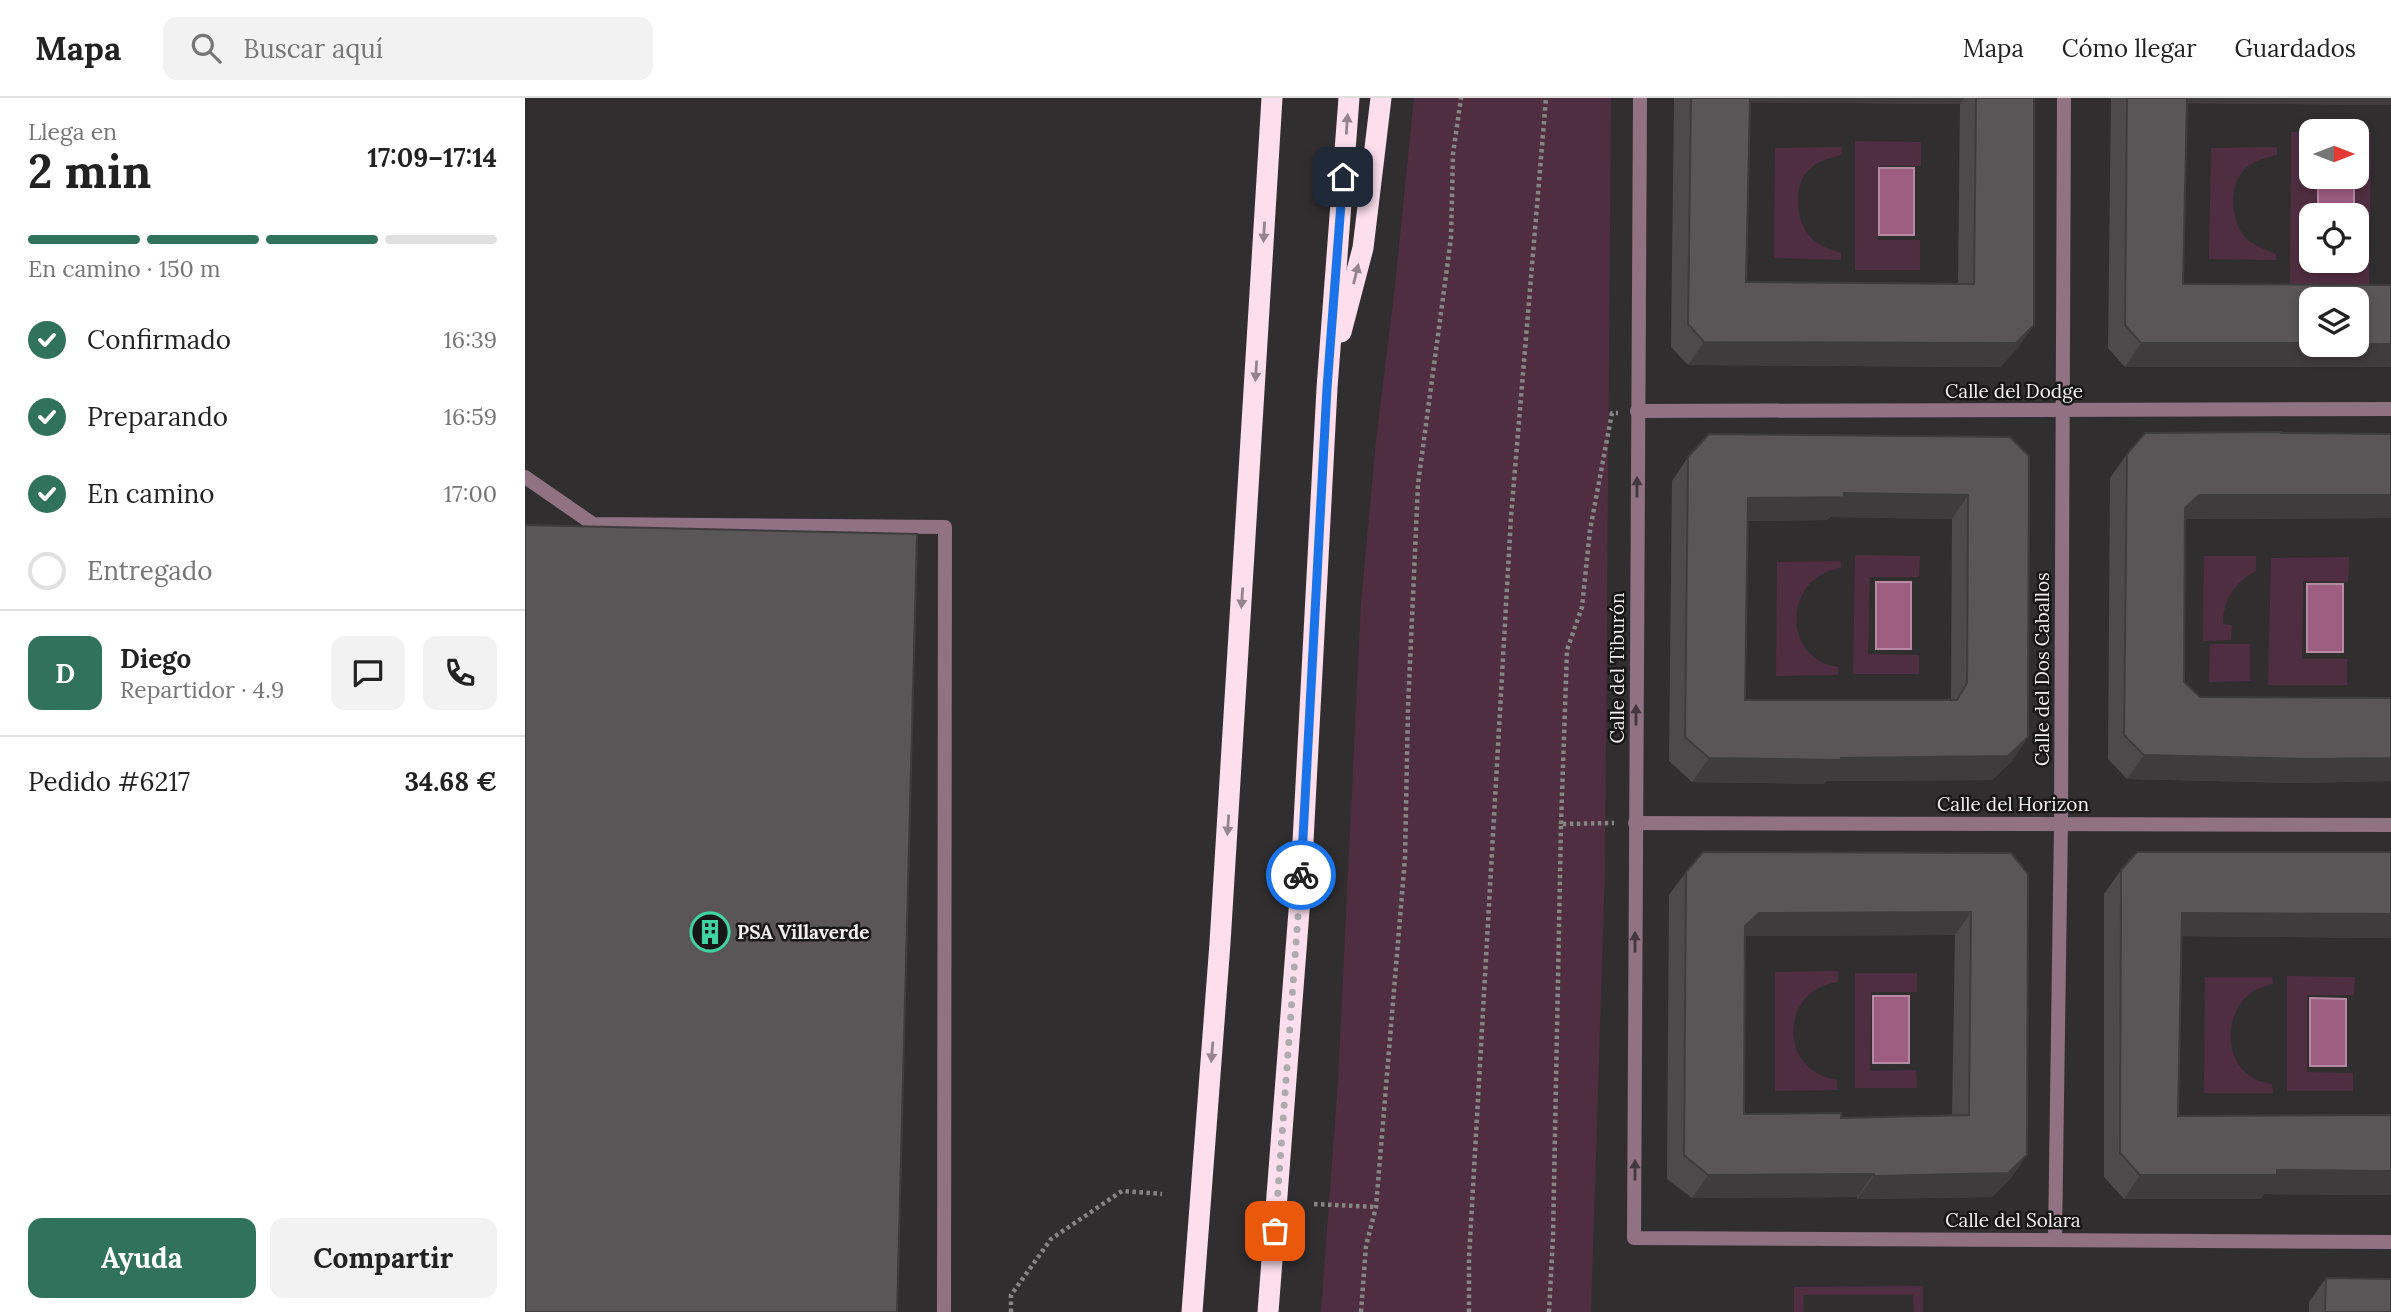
<!DOCTYPE html>
<html lang="es">
<head>
<meta charset="utf-8">
<style>
	:root { --surface:#fff; --page:#f2f2f2; --text:#222; --muted:#767676; --line:#e0e0e0; --accent:#30725c }
	body { margin:0; font-family:Lora,serif; background:var(--page); color:var(--text); height:100vh; display:flex; flex-direction:column; font-size:26px; white-space:nowrap }
	* { box-sizing:border-box; margin:0 }
	p { font-size:23px; color:var(--muted) }
	.icon { flex:none; width:38px; height:38px; fill:none; stroke:currentColor; stroke-width:2; stroke-linecap:round; stroke-linejoin:round }
	.map { position:relative; flex:1; overflow:hidden }
	.drawer { display:flex; flex-direction:column; background:var(--surface); width:525px }
	.drawer>* { flex:none }
	.needle { width:46px; rotate:90deg }
	.controls { position:absolute; left:1774px; top:21px; display:grid; gap:14px }
	.controls a { display:grid; place-items:center; width:70px; height:70px; border-radius:14px; background:var(--surface); box-shadow:0 4px 10px #0003; font-size:35px }
	.pin { position:absolute; display:grid; place-items:center; width:60px; height:60px; color:#fff; margin:-30px; border-radius:14px; box-shadow:0 4px 10px #0006 }
	.courier { position:absolute; display:grid; place-items:center; width:70px; height:70px; margin:-35px; border:5px solid #1a73e8; border-radius:50%; background:#fff; color:#222; box-shadow:0 2px 9px #0007 }
	.head em { font-style:normal; font-weight:700 }
	.head div { display:flex; flex-direction:column-reverse }
	.head { display:flex; align-items:center; justify-content:space-between; height:119px; padding:0 28px }
	h1 { font-size:46px; font-weight:700; line-height:52px }
	.bar { display:grid; grid-template-columns:repeat(4,1fr); gap:10px 7px; align-content:center; height:84px; padding:0 28px }
	.bar i { height:9px; border-radius:5px; background:var(--line) }
	.bar .active { background:var(--accent) }
	.bar p { grid-column:span 4 }
	.line { display:flex; align-items:center; gap:18px; padding:0 28px; border-top:2px solid var(--line) }
	.line div { flex:1 }
	.round { display:grid; place-items:center; flex:none; width:74px; height:74px; border-radius:14px; background:var(--page) }
	ol { padding:0 28px; list-style:none }
	li { display:flex; align-items:center; gap:21px; height:77px }
	li p { margin-inline-start:auto }
	li .icon { padding:7px; border-radius:50%; background:var(--accent); color:#fff; stroke-width:4 }
	li:last-child { color:var(--muted) }
	li i { width:38px; height:38px; border:4px solid var(--line); border-radius:50% }
	.action { display:flex; gap:14px; margin-top:auto; padding:14px 28px }
	.action a { flex:1; height:80px; border-radius:14px; background:var(--accent); color:#fff; font-size:28px; font-weight:700; line-height:80px; text-align:center }
	.action a+a { background:var(--page); color:var(--text) }
	header { display:flex; align-items:center; gap:42px; box-sizing:border-box; height:98px; padding:0 35px; background:var(--surface); border-bottom:2px solid var(--line) }
	header strong { font-size:33px }
	nav { display:flex; gap:38px; margin-inline-start:auto; font-size:24px }
	.search { width:490px; height:63px; background:var(--page); display:flex; align-items:center; gap:18px; box-sizing:border-box; padding:0 24px; border-radius:14px; color:var(--muted); font-size:26px }
	main { display:flex; flex:1; min-height:0 }
	.map>svg:first-child { display:block }
	.green { fill:#502e41; fill-rule:evenodd }
	.water { fill:#9e5e82; stroke:#b78aa3; stroke-width:2 }
	.lines { fill:none; stroke-linecap:round; stroke-linejoin:round }
	.path { stroke:#878486; stroke-width:4.5; stroke-dasharray:3.5 3.5; stroke-linecap:butt }
	.service { stroke:#907282; stroke-width:14 }
	.pedestrian { stroke:#907282; stroke-width:14 }
	.minor { stroke:#907282; stroke-width:14 }
	.motorway { stroke:#fcdeed; stroke-width:21 }
	.wall { fill:#4d4a4c; fill-rule:evenodd }
	.shaded-wall { fill:#3f3c3e }
	.building { fill:#5a5658; stroke:#3f3c3e; stroke-width:2; fill-rule:evenodd }
	.oneway { fill:#95848d }
	.oneway2 { fill:#42373c }
	.done { stroke:#aeabad; stroke-width:7; stroke-dasharray:0 12.6 }
	.route { stroke:#1a73e8; stroke-width:9 }
	.labels { text-anchor:middle; dominant-baseline:central; stroke-width:5; stroke-linejoin:round; paint-order:stroke }
	.street-label { font-size:19px; fill:#f1eff0; stroke:#181717 }
	.poi-label { font-size:19px; font-weight:bold; fill:#f1eff0; stroke:#181717; text-anchor:start }
</style>
</head>
<body>
<header>
<strong>Mapa</strong>
<div class="search"><svg class="icon" aria-label="search" viewBox="0 0 24 24"><circle cx="10" cy="10" r="6"/><path d="M15 15l6 6"/></svg>Buscar aquí</div>
<nav><a>Mapa</a><a>Cómo llegar</a><a>Guardados</a></nav>
</header>
<main>
<section class="drawer">
<div class="head"><div><h1>2 min</h1><p>Llega en</p></div><em>17:09–17:14</em></div>
<div class="bar"><i class="active"></i><i class="active"></i><i class="active"></i><i></i><p>En camino · 150 m</p></div>
<ol>
<li><svg class="icon" aria-label="check" viewBox="0 0 24 24"><path d="M5 12l5 5 9-10"/></svg>Confirmado<p>16:39</p></li>
<li><svg class="icon" aria-label="check" viewBox="0 0 24 24"><path d="M5 12l5 5 9-10"/></svg>Preparando<p>16:59</p></li>
<li><svg class="icon" aria-label="check" viewBox="0 0 24 24"><path d="M5 12l5 5 9-10"/></svg>En camino<p>17:00</p></li>
<li><i></i>Entregado</li>
</ol>
<div class="line" style="height:126px"><b class="round" style="background:var(--accent);color:#fff">D</b><div><b>Diego</b><p>Repartidor · 4.9</p></div><a class="round"><svg class="icon" aria-label="chat" viewBox="0 0 24 24"><path d="M4 5h16v11H9l-5 4z"/></svg></a><a class="round"><svg class="icon" aria-label="phone" viewBox="0 0 24 24"><path d="M5 4h4l2 5-3 2q2 4 5 5l2-3 5 2v4C11 20 4 13 5 4z"/></svg></a></div>
<div class="line" style="height:91px"><div>Pedido #6217</div><b>34.68 €</b></div>
<div class="action"><a>Ayuda</a><a>Compartir</a></div>
</section>
<div class="map">
<svg width="1866" height="1214" viewBox="0 0 1866 1214">
	<rect width="100%" height="100%" fill="#312e30"/>
	<!-- green -->
	<g class="green">
		<path d="M889 0H1086L1080 768 1066 1214H796L813 984 836 506 851 343 870 188Z"/>
		<path d="M1766 34H1787V79H1832V34H1846L1844 192H1765ZM1787 117H1832V163H1787Z"/>
		<path d="M1330 43 1396 44V68H1354L1353 142H1395V172H1330Z"/>
		<path d="M1317 49V57C1305 60 1295 62 1286 70 1268 84 1270 119 1283 136 1291 147 1304 151 1316 155V162L1249 160 1250 50Z"/>
		<path d="M1752 49V57C1741 60 1730 62 1721 70 1704 84 1705 119 1718 137 1726 147 1740 151 1751 156V162L1684 161 1686 50Z"/>
		<path d="M1330 457 1395 458 1394 479H1345L1343 556 1394 557V576H1328Z"/>
		<path d="M1679 458H1731V473C1710 484 1698 502 1698 526L1707 527 1706 542 1678 543Z"/>
		<path d="M1824 459 1823 484 1778 483 1777 561H1822V587H1743L1746 460Z"/>
		<path d="M1316 463V470C1258 478 1256 562 1313 569V577L1251 578 1252 464Z"/>
		<path d="M1685 546H1725V583L1684 584Z"/>
		<path d="M1313 873V884C1254 892 1253 973 1312 982V992L1250 993V874Z"/>
		<path d="M1330 875H1392V894H1346L1345 973 1391 972 1392 990H1330Z"/>
		<path d="M1762 878 1830 879 1829 897H1782V974L1828 975V993H1762Z"/>
		<path d="M1680 879H1747L1748 886C1692 895 1691 981 1747 986L1748 995H1679Z"/>
		<path d="M1398 1188V1214H1389L1388 1197H1279L1278 1214H1269V1189Z"/>
	</g>
	<!-- water -->
	<g class="water">
		<rect x="1354" y="70" width="35" height="67"/>
		<rect x="1793" y="79" width="36" height="38"/>
		<rect x="1351" y="484" width="35" height="67"/>
		<rect x="1782" y="486" width="36" height="68"/>
		<rect x="1348" y="898" width="36" height="67"/>
		<path d="M1785 900 1821 901V968H1785Z"/>
	</g>
	<g class="lines">
		<!-- path -->
		<g class="path">
			<path d="M1036 726 1042 552 1057 509 1065 432 1087 315H1093"/>
			<path d="M789 1106 851 1109"/>
			<path d="M486 1214V1197L526 1141 597 1093 637 1096"/>
			<path d="M836 1214 841 1148 851 1109 880 760 883 610 893 386 926 140 928 56 936 0"/>
			<path d="M944 1214V1160L986 419 1021 0"/>
			<path d="M1024 1214 1028 1139 1036 726 1089 725"/>
		</g>
		<!-- service -->
		<path class="service" d="M0 379 68 426 420 429 419 1214"/>
		<!-- pedestrian -->
		<g class="pedestrian">
			<path d="M1112 313 1866 311"/>
			<path d="M1110 725 1866 727"/>
			<path d="M1530 1141 1536 725 1539 0"/>
		</g>
		<!-- minor -->
		<path class="minor" d="M1115 0 1109 1140 1866 1144"/>
		<!-- motorway -->
		<g class="motorway">
			<path d="M816 234 838 150 856 0"/>
			<path d="M667 1214 695 845 747 0"/>
			<path d="M743 1214 775 800 802 290 824 0"/>
		</g>
	</g>
	<!-- wall -->
	<g class="wall">
		<path d="M1149 0H1509L1492 251 1475 269 1163 267 1146 249ZM1225 4 1435 6 1433 186 1221 184Z"/>
		<path d="M1586 0H1866V7L1661 5 1658 186 1866 187V269H1600L1583 250Z"/>
		<path d="M1756 335 1866 420 1660 421 1659 584 1675 599 1866 600V683L1769 685 1602 681 1583 661 1585 380 1602 356Z"/>
		<path d="M1485 339 1503 639 1487 663 1467 682 1301 683 1299 686 1167 684 1144 663 1147 383 1163 359ZM1305 419 1427 421 1426 602H1220L1222 423 1302 422Z"/>
		<path d="M1486 755 1502 1057 1485 1081 1467 1099 1332 1101V1099L1167 1100 1142 1081 1144 797 1161 774ZM1430 837 1427 1017 1316 1020 1219 1016 1220 838Z"/>
		<path d="M1596 772 1866 840 1656 838 1653 1018 1866 1017V981V1097L1739 1096 1736 1101H1599L1579 1079V796Z"/>
		<path d="M1801 1180 1866 1214H1784V1204Z"/>
	</g>
	<!-- shaded-wall -->
	<g class="shaded-wall">
		<path d="M1212 0H1439L1435 6 1209 4Z"/>
		<path d="M1649 0H1866V7L1645 5Z"/>
		<path d="M1509 227 1492 251 1475 269 1163 267 1179 244Z"/>
		<path d="M1616 245H1787V247L1866 246V269H1600Z"/>
		<path d="M1319 395 1443 397 1427 421 1305 419 1302 422 1206 423 1223 400Z"/>
		<path d="M1674 397H1866V420L1657 421 1660 410Z"/>
		<path d="M1503 639 1487 663 1467 682 1301 683 1299 686 1167 684 1184 660H1316Z"/>
		<path d="M1619 657 1866 660V683L1769 685 1602 681Z"/>
		<path d="M1446 814 1430 837 1217 838 1220 828 1234 815Z"/>
		<path d="M1657 815 1866 816V840L1640 838Z"/>
		<path d="M1502 1057 1485 1081 1467 1099 1332 1101 1349 1078Z"/>
		<path d="M1752 1072 1866 1073V1097L1739 1096 1736 1101H1599L1615 1077Z"/>
		<path d="M1349 1076 1332 1099 1167 1100 1183 1077Z"/>
	</g>
	<!-- building -->
	<g class="building">
		<path d="M1166 0H1225L1221 184 1449 186 1451 0H1509V227L1491 245 1179 244 1163 226Z"/>
		<path d="M1602 0H1662L1658 186 1866 187V246H1832V201H1787V245H1616L1600 227Z"/>
		<path d="M1756 334V335L1866 336V397H1674L1660 410 1659 584 1675 599 1866 600V660L1786 661 1619 657 1599 637 1602 356 1620 335Z"/>
		<path d="M1184 336 1485 339 1504 358 1503 639 1483 658 1316 660V662L1184 660 1160 639 1163 359ZM1319 395 1443 397 1442 585 1432 602H1220L1223 400 1319 399Z"/>
		<path d="M0 427 392 436 372 1214H0Z"/>
		<path d="M1178 754 1486 755 1503 776 1502 1057 1483 1075 1349 1078V1076L1183 1077 1159 1057 1161 774ZM1446 814 1444 1017 1316 1020V1015L1219 1016 1220 828 1234 815Z"/>
		<path d="M1612 754H1866V816L1657 815 1653 1018 1866 1017V1073L1752 1072V1077H1615L1595 1055 1596 772Z"/>
		<path d="M1801 1180 1866 1181V1214H1800Z"/>
	</g>
	<!-- one-way arrows -->
	<defs><path id="oneway-solid" d="M-6-.8H1V-3.2L6.5 0L1 3.2V.8H-6Z" transform="scale(1.75)"/></defs>
	<g class="oneway">
		<use href="#oneway-solid" transform="translate(822 26) rotate(-86)"/>
		<use href="#oneway-solid" transform="translate(739 134) rotate(93)"/>
		<use href="#oneway-solid" transform="translate(831 176) rotate(-76)"/>
		<use href="#oneway-solid" transform="translate(731 273) rotate(94)"/>
		<use href="#oneway-solid" transform="translate(717 500) rotate(94)"/>
		<use href="#oneway-solid" transform="translate(703 727) rotate(94)"/>
		<use href="#oneway-solid" transform="translate(687 954) rotate(95)"/>
	</g>
	<g class="oneway2">
		<use href="#oneway-solid" transform="translate(1112 389) rotate(-90)"/>
		<use href="#oneway-solid" transform="translate(1111 617) rotate(-90)"/>
		<use href="#oneway-solid" transform="translate(1110 844) rotate(-90)"/>
		<use href="#oneway-solid" transform="translate(1110 1072) rotate(-90)"/>
	</g>
	<g class="lines">
		<!-- done -->
		<path class="done" d="M750 1133 776 777"/>
		<!-- route -->
		<path class="route" d="M776 777 802 290 818 79"/>
	</g>
	<!-- icons -->
	<defs>
		<g id="building-ring" transform="scale(2.0125)"><circle r="9.5" fill="#181717" stroke="#40d4a2" stroke-width="1.5"/><path d="M-4-6H4V6H1V3H-1V6H-4ZM-2.5-4.3h1.7v1.8h-1.7ZM.8-4.3h1.7v1.8H.8ZM-2.5-1h1.7V.8h-1.7ZM.8-1h1.7V.8H.8Z" fill="#40d4a2"/></g>
	</defs>
	<g fill-rule="evenodd">
		<use href="#building-ring" x="185" y="834"/>
	</g>
	<g class="labels">
		<!-- street labels -->
		<g class="street-label">
			<text x="1489" y="293">Calle del Dodge</text>
			<text transform="translate(1092 570) rotate(-90)">Calle del Tiburón</text>
			<text transform="translate(1517 571) rotate(-90)">Calle del Dos Caballos</text>
			<text x="1488" y="706">Calle del Horizon</text>
			<text x="1488" y="1122">Calle del Solara</text>
		</g>
		<!-- poi labels -->
		<g class="poi-label">
			<text x="212" y="834">PSA Villaverde</text>
		</g>
	</g>
</svg>
<div class="controls">
<a><svg class="needle" viewBox="-14 -14 28 28"><path d="M0-13l5 13h-10z" fill="#e53935"/><path d="M0 13l5-13h-10z" fill="#767676"/></svg></a>
<a><svg class="icon" aria-label="locate" viewBox="0 0 24 24"><circle cx="12" cy="12" r="6"/><path d="M12 2v4M12 18v4M2 12h4M18 12h4"/></svg></a>
<a><svg class="icon" aria-label="layers" viewBox="0 0 24 24"><path d="M12 4l9 5-9 5-9-5zM3 14l9 5 9-5"/></svg></a>
</div>
<div class="pin" style="left:750px;top:1133px;background:#ea580c"><svg class="icon" aria-label="bag" viewBox="0 0 24 24"><path d="M5 8h14l-1 12H6zM9 8a3 3 0 0 1 6 0"/></svg></div>
<div class="pin" style="left:818px;top:79px;background:#1f2937"><svg class="icon" aria-label="home" viewBox="0 0 24 24"><path d="M3 11l9-7 9 7M6 9v11h12V9"/></svg></div>
<div class="courier" style="left:776px;top:777px"><svg class="icon" aria-label="bike" viewBox="0 0 24 24"><circle cx="6" cy="16" r="4"/><circle cx="18" cy="16" r="4"/><path d="M6 16l4-8h5l3 8M10 8l3 8H6M13 5h3"/></svg></div>
</div>
</main>
</body>
</html>
